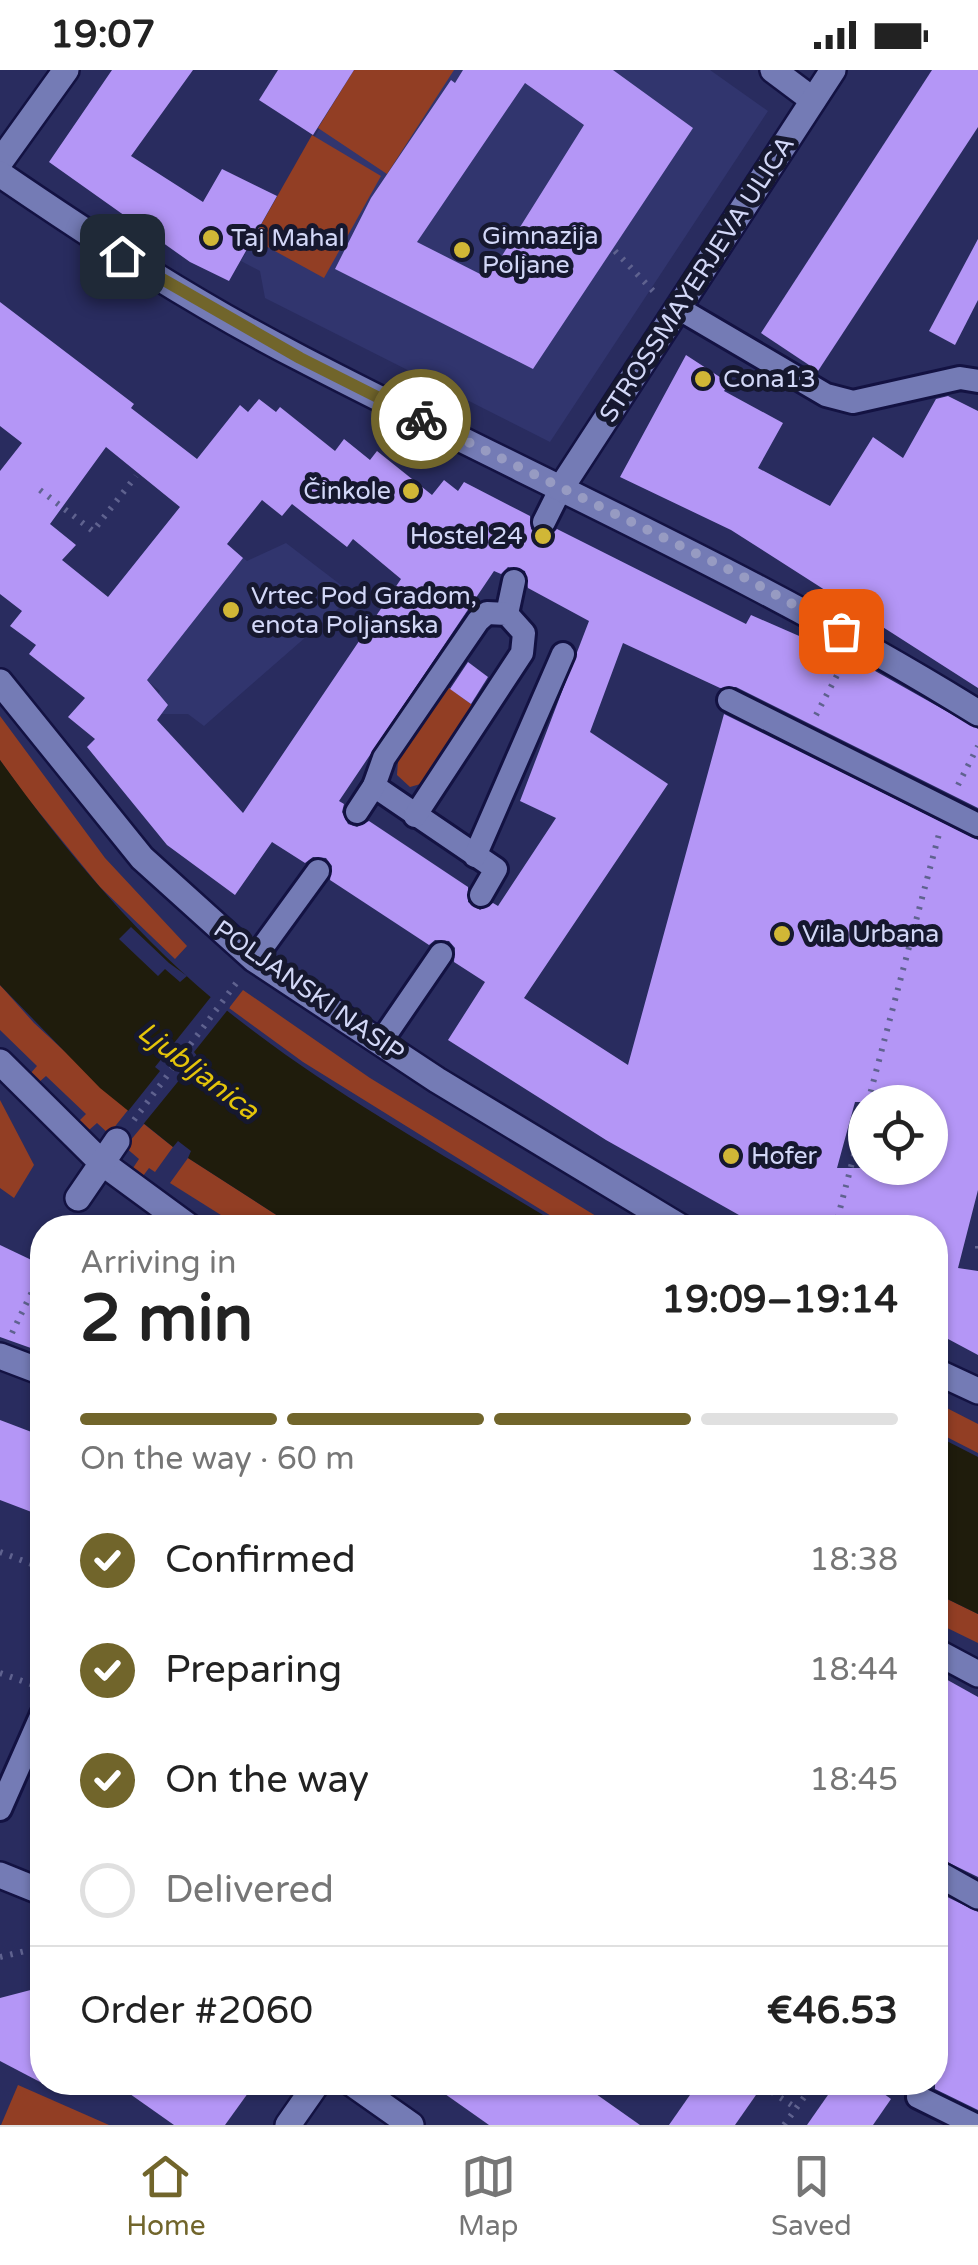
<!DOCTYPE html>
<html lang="en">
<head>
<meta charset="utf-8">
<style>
	:root { --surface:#fff; --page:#f2f2f2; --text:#222; --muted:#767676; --line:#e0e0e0; --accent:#71652b }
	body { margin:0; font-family:"Varela Round",sans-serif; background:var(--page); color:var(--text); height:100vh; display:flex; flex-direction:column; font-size:38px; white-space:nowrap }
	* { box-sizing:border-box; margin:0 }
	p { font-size:32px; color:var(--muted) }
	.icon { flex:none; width:55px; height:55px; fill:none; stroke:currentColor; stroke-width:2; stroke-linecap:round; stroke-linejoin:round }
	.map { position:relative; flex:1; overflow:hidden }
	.drawer { position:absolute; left:30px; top:1145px; width:918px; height:880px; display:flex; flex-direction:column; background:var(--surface); border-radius:40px; box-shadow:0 2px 8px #0004 }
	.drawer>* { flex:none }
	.fabs { position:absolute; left:848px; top:1015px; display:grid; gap:20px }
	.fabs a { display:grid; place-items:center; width:100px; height:100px; border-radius:50%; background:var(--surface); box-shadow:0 2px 8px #0004; font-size:50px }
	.pin { position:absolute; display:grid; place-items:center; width:85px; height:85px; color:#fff; margin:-42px; border-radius:20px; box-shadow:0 5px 15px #0006 }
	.courier { position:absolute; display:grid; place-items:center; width:100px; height:100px; margin:-50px; border:8px solid #71652b; border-radius:50%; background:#fff; color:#222; box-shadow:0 2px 12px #0007 }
	.summary em { font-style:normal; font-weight:800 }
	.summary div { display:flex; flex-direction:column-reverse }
	.summary { display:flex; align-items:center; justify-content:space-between; height:170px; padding:0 50px }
	h1 { font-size:65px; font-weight:800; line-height:75px }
	.bar { display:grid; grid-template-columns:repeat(4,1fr); gap:15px 10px; align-content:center; height:120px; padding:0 50px }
	.bar i { height:12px; border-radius:8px; background:var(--line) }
	.bar .active { background:var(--accent) }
	.bar p { grid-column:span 4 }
	.line { display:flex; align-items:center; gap:25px; padding:0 50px; border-top:2px solid var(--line) }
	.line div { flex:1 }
	ol { padding:0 50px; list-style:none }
	li { display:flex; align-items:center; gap:30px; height:110px }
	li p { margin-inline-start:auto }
	li .icon { padding:10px; border-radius:50%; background:var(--accent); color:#fff; stroke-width:4 }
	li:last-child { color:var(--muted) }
	li i { width:55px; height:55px; border:5px solid var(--line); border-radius:50% }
	.status { display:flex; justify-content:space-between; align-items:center; height:70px; padding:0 50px; background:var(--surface); direction:ltr }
	.status svg { height:28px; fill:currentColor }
	.tabs { display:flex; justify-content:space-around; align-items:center; height:140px; border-top:2px solid var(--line); background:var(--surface); font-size:28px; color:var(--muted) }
	.tabs a { display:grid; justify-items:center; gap:5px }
	.tabs .active { color:var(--accent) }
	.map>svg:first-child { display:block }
	.built { fill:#31356e }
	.green { fill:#923e24 }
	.water { fill:#1f1c0c }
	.pier { fill:#292c5f }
	.building { fill:#b496f6; fill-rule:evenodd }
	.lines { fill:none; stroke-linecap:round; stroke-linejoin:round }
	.lane-casing { stroke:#131242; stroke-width:28 }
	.street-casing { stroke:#131242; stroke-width:30 }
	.secondary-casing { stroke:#131242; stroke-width:30 }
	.path { stroke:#5f628f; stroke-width:6; stroke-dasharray:2.5 8; stroke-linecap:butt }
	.lane { stroke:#747bb5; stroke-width:22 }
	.street { stroke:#747bb5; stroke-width:25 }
	.secondary { stroke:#747bb5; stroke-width:25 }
	.done { stroke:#979bc2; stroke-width:10; stroke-dasharray:0 18 }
	.route { stroke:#71652b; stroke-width:12 }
	.poi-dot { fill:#d1b736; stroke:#16182f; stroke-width:4 }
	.labels { text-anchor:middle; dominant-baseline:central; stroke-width:10; stroke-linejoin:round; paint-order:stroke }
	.poi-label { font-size:25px; fill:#d2d7f7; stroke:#16182f; text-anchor:start }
	.street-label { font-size:25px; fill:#d2d7f7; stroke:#16182f }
	.water-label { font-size:28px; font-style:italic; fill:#e4c409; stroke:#16182f }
</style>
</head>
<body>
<div class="status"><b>19:07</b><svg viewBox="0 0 49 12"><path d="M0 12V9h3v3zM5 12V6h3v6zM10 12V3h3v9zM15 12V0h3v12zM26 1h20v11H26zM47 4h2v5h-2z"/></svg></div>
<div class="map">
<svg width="978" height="2055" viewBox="0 0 978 2055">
	<rect width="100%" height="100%" fill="#292c5f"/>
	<!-- built -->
	<g class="built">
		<path d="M354 0H710L768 41 550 372 265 228 260 201 241 191Z"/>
		<path d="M180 437 247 491 286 473 354 525 204 656 188 644H161L168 635 157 627 160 621 145 609 143 554 108 527Z"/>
	</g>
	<!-- green -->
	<g class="green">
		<path d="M354 0H454L387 104 318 58Z"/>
		<path d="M312 65 381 106 324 208 253 169Z"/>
		<path d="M448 617 475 637 424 713 410 717 397 705 398 691Z"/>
		<path d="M0 646 105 788 187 876 175 889 100 817 25 725 0 690Z"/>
		<path d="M0 915 34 953 128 1040 109 1064 97 1053 89 1060 79 1051 86 1044 46 1006 38 1013 30 1004 37 996 0 960Z"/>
		<path d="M243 920 370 1008 614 1157H569L303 992 229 938Z"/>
		<path d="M0 1030 34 1095 14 1128 0 1118Z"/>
		<path d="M144 1054 173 1077 155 1102 149 1098 143 1106 133 1098 139 1089 125 1077Z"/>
		<path d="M188 1088 295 1157H240L170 1113Z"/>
		<path d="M935 1332 978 1354V1383L935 1361Z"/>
		<path d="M935 1523 978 1544V1573L935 1552Z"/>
		<path d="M18 2015 109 2055H1Z"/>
	</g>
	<!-- water -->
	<g class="water">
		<path d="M0 690C66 782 141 872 230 943 333 1025 451 1089 563 1157H295L188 1088 191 1081 178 1071 173 1077 100 1018 0 915Z"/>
		<path d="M935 1365 978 1387V1544L935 1523Z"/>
	</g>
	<!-- pier -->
	<g class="pier">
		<path d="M131 857 169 893 187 906 180 912 165 899 158 906 119 869Z"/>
		<path d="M214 923 230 937 194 982 198 987 141 1057 125 1045 160 1001 155 997Z"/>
	</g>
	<!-- building -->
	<g class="building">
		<path d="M112 0H193L131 86 203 132 222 99 277 126 229 211 190 192 49 92Z"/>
		<path d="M278 0H354L313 65 259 30Z"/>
		<path d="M463 0H613L693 58 533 299 335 199 371 128 451 10 455 13ZM525 13 584 55 488 208 417 172Z"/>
		<path d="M932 0H978V57L818 301 761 263Z"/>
		<path d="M978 169V230L955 275 929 261Z"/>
		<path d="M0 232 134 334 131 338 197 389 240 335 248 342 259 329 276 342 280 337 335 381 344 369 370 390 377 381 432 425 444 410 458 421 464 412 530 446 531 459 538 466 551 465 557 459 746 554 751 545 861 593 978 659V738L736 617 720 618 623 573 590 662 668 714 524 928 628 995 724 644 978 770V1120L958 1198 978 1201V1285L935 1262V1158H762L606 1070 448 970 485 912 454 892 455 878 449 871 435 870 429 875 330 810 332 796 326 788 313 787 305 793 272 772 235 825 167 775 87 677 95 669 68 647 85 628 29 584 36 575 10 556 22 541 0 524V401L22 373 0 356ZM106 377 180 437 108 527 62 490 76 475 50 454ZM262 430 282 446 292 434 347 477 353 469 401 509 243 743 157 650 168 635 147 610 243 488 227 474ZM508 497 525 501 528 518 589 551 520 731 556 748 498 836 493 833 480 840 468 832V817L369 751 357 757 348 754 342 742 344 734 339 731 494 501 501 504ZM855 1032H930V1098H837Z"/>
		<path d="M686 285 729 313 724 321 783 353 758 398 830 436 873 367 903 388 936 329 948 326 978 341V618L731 460 620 407Z"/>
		<path d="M468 592 488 607 471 634 450 619Z"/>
		<path d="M0 1175 42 1195V1282L0 1267Z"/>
		<path d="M0 1350 42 1366V1446L0 1430Z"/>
		<path d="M935 1603 978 1627V1807L935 1786Z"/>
		<path d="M935 1821 978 1842V2040L935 2019Z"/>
		<path d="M42 1917V2013L0 1991V1928Z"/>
		<path d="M113 2012H256L225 2055H174Z"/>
		<path d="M428 2012H579L640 2055H489Z"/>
		<path d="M699 2012H765L735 2055H669Z"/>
		<path d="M837 2012H868L891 2029 873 2055H807Z"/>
	</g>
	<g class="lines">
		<!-- lane casing -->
		<g class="lane-casing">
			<g id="lane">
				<path d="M678 238 826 325 853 332 960 308 978 311"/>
				<path d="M544 452 561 418"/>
				<path d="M507 544 514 511"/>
				<path d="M729 630 978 755"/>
				<path d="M374 716 496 799 481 825"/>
				<path d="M357 742 374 716 384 688 478 551 487 543 507 544 524 563 522 583 415 746"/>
				<path d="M475 786 563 584"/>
				<path d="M254 889 318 801"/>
				<path d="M380 973 441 884"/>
				<path d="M0 1739 42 1644"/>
				<path d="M918 2027 975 2055"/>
			</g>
		</g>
		<!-- street casing -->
		<g class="street-casing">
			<g id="street">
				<path d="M773 0 813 30"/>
				<path d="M0 92 66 0"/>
				<path d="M0 104C98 171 197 235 302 289 529 407 761 508 978 643"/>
				<path d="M561 418 833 0"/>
				<path d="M0 612 142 788 254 889 437 1010 682 1158"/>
				<path d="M0 992 101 1092 191 1158"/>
				<path d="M78 1128 117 1071"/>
				<path d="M0 1286 42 1302"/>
				<path d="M935 1301 978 1321"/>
				<path d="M935 1581 978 1604"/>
				<path d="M935 1802 978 1826"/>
				<path d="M288 2055 318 2012"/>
			</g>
		</g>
		<!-- secondary casing -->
		<g class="secondary-casing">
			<g id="secondary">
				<path d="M0 1805 42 1822"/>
				<path d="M350 2012 411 2055"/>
			</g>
		</g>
		<!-- path -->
		<g class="path">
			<path d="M615 181 656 224"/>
			<path d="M40 420 93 461 136 406"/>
			<path d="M816 645 843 594"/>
			<path d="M958 715 978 676"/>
			<path d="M868 1032 939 764"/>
			<path d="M134 1050 237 912"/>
			<path d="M835 1158 865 1043"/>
			<path d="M978 1176V1181"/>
			<path d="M12 1263 42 1201"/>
			<path d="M0 1482 42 1498"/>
			<path d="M0 1603 36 1616"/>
			<path d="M0 1887 42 1877"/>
			<path d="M763 2016 796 2038"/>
			<path d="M784 2055 815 2012"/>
		</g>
		<!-- lane -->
		<use href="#lane" class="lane"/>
		<!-- street -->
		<use href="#street" class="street"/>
		<!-- secondary -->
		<use href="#secondary" class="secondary"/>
	</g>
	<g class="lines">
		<!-- done -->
		<path class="done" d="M421 349 740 505 841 561"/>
		<!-- route -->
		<path class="route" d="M122 186 300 288 421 349"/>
	</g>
	<!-- markers -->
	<g class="poi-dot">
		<circle cx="211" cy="168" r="10"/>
		<circle cx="462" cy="180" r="10"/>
		<circle cx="703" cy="309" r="10"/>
		<circle cx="411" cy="421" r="10"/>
		<circle cx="543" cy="466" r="10"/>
		<circle cx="231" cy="540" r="10"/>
		<circle cx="782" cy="864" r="10"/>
		<circle cx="731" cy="1086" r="10"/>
	</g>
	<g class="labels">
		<!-- poi labels -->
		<g class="poi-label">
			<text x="482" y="166">Gimnazija<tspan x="482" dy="29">Poljane</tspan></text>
			<text x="231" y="168">Taj Mahal</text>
			<text x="723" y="309">Cona13</text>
			<text x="391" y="421" text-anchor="end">Činkole</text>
			<text x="523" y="466" text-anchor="end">Hostel 24</text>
			<text x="251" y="526">Vrtec Pod Gradom,<tspan x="251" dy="29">enota Poljanska</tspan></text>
			<text x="802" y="864">Vila Urbana</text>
			<text x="751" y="1086">Hofer</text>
		</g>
		<!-- street labels -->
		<g class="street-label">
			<text transform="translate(697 209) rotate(-57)">STROSSMAYERJEVA ULICA</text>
			<text transform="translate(309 921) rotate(35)">POLJANSKI NASIP</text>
		</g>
		<!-- water labels -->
		<g class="water-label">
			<text transform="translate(198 1001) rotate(37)">Ljubljanica</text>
		</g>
	</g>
</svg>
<div class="fabs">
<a><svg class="icon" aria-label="locate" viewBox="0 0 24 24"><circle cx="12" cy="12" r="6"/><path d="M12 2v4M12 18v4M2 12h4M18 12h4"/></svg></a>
</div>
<div class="pin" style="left:841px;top:561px;background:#ea580c"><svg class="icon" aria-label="bag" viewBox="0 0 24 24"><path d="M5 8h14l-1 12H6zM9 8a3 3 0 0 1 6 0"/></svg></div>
<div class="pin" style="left:122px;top:186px;background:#1f2937"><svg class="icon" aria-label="home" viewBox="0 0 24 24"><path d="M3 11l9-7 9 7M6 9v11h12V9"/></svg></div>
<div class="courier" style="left:421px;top:349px"><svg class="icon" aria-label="bike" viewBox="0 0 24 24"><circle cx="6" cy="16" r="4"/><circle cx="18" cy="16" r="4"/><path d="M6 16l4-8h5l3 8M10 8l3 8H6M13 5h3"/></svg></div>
<section class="drawer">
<div class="summary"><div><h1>2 min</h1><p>Arriving in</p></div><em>19:09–19:14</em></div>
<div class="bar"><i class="active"></i><i class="active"></i><i class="active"></i><i></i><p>On the way · 60 m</p></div>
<ol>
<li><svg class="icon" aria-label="check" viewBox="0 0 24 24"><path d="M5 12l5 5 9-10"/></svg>Confirmed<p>18:38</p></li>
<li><svg class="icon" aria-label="check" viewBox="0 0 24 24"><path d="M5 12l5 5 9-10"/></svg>Preparing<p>18:44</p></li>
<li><svg class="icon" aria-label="check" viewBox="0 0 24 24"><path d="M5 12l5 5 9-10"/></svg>On the way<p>18:45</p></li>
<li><i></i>Delivered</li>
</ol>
<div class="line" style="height:130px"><div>Order #2060</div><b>€46.53</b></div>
</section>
</div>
<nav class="tabs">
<a class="active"><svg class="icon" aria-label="home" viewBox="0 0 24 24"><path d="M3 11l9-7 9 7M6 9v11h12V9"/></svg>Home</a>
<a><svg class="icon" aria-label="map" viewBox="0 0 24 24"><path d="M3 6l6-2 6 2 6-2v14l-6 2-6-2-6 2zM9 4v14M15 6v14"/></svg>Map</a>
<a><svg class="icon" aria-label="saved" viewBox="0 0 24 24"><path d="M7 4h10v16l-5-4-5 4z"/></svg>Saved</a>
</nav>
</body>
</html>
